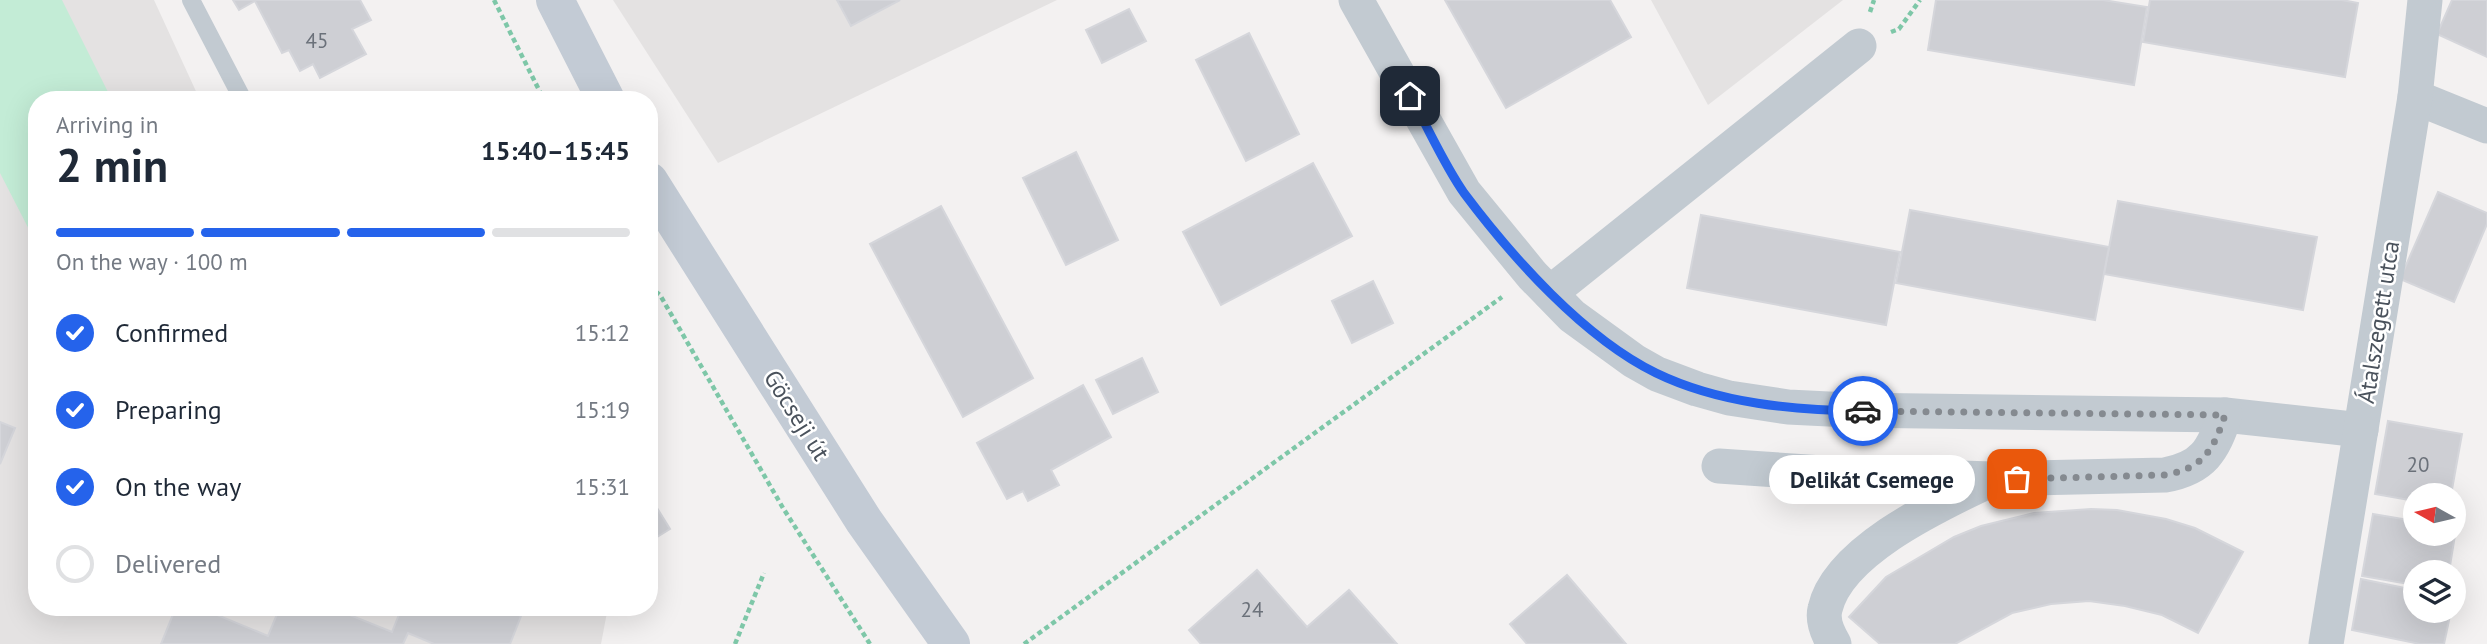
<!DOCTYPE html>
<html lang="en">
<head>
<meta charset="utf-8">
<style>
	:root { --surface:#fff; --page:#f6f6f7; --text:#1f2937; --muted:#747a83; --line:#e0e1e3; --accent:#2563eb }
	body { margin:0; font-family:"PT Sans",sans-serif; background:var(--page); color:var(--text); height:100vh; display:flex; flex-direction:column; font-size:26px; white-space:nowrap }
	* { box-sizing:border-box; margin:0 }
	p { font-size:23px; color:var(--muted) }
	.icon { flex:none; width:38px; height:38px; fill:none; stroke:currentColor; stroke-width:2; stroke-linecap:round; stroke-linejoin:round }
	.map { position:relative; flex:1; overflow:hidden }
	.panel { position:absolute; left:28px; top:91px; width:630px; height:525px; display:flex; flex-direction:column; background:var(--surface); border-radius:28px; box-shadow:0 7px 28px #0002 }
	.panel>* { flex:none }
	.needle { width:46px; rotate:278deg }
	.tools { position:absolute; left:2403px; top:483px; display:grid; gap:14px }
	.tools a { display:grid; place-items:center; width:63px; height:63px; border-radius:50%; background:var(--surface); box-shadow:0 7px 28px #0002; font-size:35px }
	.pin { position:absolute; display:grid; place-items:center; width:60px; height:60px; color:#fff; margin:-30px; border-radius:14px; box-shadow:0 4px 10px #0006 }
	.courier { position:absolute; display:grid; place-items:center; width:70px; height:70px; margin:-35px; border:5px solid #2563eb; border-radius:50%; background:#fff; color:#222; box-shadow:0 2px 9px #0007 }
	.bubble { position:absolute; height:49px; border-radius:24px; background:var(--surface); box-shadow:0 7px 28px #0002; font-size:23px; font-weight:800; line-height:49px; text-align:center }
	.overview em { font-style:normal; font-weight:800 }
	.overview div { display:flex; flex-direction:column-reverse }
	.overview { display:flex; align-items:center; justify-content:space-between; height:119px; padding:0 28px }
	h1 { font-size:46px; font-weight:800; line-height:52px }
	.bar { display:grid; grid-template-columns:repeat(4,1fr); gap:10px 7px; align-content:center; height:84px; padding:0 28px }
	.bar i { height:9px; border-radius:5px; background:var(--line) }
	.bar .on { background:var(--accent) }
	.bar p { grid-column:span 4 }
	ol { padding:0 28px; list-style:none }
	li { display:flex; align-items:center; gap:21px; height:77px }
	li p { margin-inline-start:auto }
	li .icon { padding:7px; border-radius:50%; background:var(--accent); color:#fff; stroke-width:4 }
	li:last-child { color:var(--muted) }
	li i { width:38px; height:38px; border:4px solid var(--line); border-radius:50% }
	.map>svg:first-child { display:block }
	.education { fill:#e4e2e2 }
	.green { fill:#c3ecd6 }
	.building { fill:#cecfd4; stroke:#d5d6db; stroke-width:2 }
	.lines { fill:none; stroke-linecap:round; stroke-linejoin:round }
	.path { stroke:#7ec7a8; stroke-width:4.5; stroke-dasharray:5 3.5; stroke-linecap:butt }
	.service { stroke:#c2cad1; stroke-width:18 }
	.minor { stroke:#c2cad1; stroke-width:35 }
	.secondary { stroke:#c3cbd5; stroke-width:38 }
	.done { stroke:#858a90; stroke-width:7; stroke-dasharray:0 12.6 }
	.route { stroke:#2563eb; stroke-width:9 }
	.labels { text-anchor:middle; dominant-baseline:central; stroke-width:5; stroke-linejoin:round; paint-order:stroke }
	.number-label { font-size:21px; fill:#6b717a }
	.street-label { font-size:24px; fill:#4a525c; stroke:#fff }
</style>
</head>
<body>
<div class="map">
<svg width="2487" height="644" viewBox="0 0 2487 644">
	<rect width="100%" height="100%" fill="#f3f1f1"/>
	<!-- education -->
	<g class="education">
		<path d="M0 0H154L200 100H37V607H608L601 644H0Z"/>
		<path d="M613 0H1057L718 163Z"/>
		<path d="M1651 0H1843L1708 105Z"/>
	</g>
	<!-- green -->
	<path class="green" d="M0 0H62L112 100H37V245L0 173Z"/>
	<!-- building -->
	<g class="building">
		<path d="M233 0H360L371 20 352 29 366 54 320 78 313 64 300 71 289 50 282 53 255 1 239 10Z"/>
		<path d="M837 0H900L851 26Z"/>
		<path d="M1445 0H1610L1631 37 1506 108Z"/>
		<path d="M1936 0H2103L2147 7 2134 85 1928 50Z"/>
		<path d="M2150 0H2342L2358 3 2345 77 2143 42Z"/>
		<path d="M2452 0H2487V57L2437 34Z"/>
		<path d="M1129 9 1146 41 1102 63 1086 30Z"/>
		<path d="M1249 33 1299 134 1246 161 1196 60Z"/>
		<path d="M1076 152 1118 240 1066 265 1023 178Z"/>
		<path d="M1313 163 1352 236 1221 305 1183 232Z"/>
		<path d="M2438 192 2487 213V224L2454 302 2400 279Z"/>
		<path d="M2118 201 2317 237 2303 310 2104 274Z"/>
		<path d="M941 206 1033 378 963 417 870 244Z"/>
		<path d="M1910 210 2109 247 2095 320 1896 283Z"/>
		<path d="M1701 215 1900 252 1886 325 1687 288Z"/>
		<path d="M1373 281 1393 323 1352 343 1332 301Z"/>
		<path d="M1142 358 1158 392 1113 414 1096 380Z"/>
		<path d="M1083 385 1111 437 1051 470 1059 485 1028 501 1023 491 1007 499 977 443Z"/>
		<path d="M2388 421 2462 434 2451 495H2415V501L2375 494Z"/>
		<path d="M0 422 15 428 0 464Z"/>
		<path d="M649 495 670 529 649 542Z"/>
		<path d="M2091 509 2117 510 2166 519 2195 528 2243 552 2198 633 2162 615 2125 606 2089 601 2051 604 2012 613 1955 644H1880L1849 617 1886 577 1954 537 1981 526 2034 513Z"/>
		<path d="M2373 514 2415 521V534H2454V528L2456 529 2449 572H2415V585L2362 576Z"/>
		<path d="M1257 570 1307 627 1349 590 1397 644H1201L1189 630Z"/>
		<path d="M1567 575 1626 644H1527L1510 624Z"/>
		<path d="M2361 579 2415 590V611H2451L2444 644H2420L2352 630Z"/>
		<path d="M176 607H198L268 636 280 607H330L392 632 402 607H500L521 616 510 644H434L408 633 403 644H161Z"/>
	</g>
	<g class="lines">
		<!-- path -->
		<g class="path">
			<path d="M494 0 544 100"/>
			<path d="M1870 12 1874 0"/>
			<path d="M1891 32 1899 29 1920 0"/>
			<path d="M649 286 660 295 783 508 870 644"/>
			<path d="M735 644 764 573"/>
			<path d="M1024 644 1502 297"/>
		</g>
		<!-- service -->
		<path class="service" d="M191 0 243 100"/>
		<!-- minor -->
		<g class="minor">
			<path d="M1356 0 1464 192 1532 275 1572 316 1634 361 1657 374 1697 389 1729 398 1788 407 1849 410 2225 415 2361 430"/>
			<path d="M2415 97 2487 126"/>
			<path d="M1550 293 1859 46"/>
			<path d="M1719 466 1837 474 1992 479 2165 475C2203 468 2213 451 2225 415"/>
			<path d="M1834 644C1828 634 1822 621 1825 609 1838 551 1938 505 1986 482"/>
			<path d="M2326 644 2415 97 2425 0"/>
		</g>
		<!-- secondary -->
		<g class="secondary">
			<path d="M555 0 606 100"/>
			<path d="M649 181 864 521 951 644"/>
		</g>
	</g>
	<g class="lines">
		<!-- done -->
		<path class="done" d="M1863 411 2225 415C2213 451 2203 468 2165 475L2017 479"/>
		<!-- route -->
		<path class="route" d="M1410 96C1428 127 1443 163 1464 193 1512 257 1584 338 1656 373 1720 404 1794 410 1863 411"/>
	</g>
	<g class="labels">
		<!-- number labels -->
		<g class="number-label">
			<text x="317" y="40">45</text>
			<text x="2418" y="464">20</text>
			<text x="1252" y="609">24</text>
		</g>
		<!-- street labels -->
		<g class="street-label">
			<text transform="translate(2378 322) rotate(-81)">Átalszegett utca</text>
			<text transform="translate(797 415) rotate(58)">Göcseji út</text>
		</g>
	</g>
</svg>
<div class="tools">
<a><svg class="needle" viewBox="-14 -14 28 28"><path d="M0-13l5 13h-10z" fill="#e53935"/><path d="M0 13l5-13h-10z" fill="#747a83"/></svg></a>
<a><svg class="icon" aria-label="layers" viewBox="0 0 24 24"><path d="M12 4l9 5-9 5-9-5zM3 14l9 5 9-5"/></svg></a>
</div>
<div class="pin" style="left:2017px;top:479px;background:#ea580c"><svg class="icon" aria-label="bag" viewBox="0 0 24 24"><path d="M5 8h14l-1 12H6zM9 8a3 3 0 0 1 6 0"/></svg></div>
<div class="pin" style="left:1410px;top:96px;background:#1f2937"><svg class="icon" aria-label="home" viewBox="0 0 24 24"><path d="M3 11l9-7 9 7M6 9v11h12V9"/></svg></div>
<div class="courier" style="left:1863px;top:411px"><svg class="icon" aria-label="car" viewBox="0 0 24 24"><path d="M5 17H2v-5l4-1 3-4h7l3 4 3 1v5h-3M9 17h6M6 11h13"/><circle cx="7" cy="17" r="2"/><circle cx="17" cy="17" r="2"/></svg></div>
<div class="bubble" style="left:1769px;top:455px;width:206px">Delikát Csemege</div>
<section class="panel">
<div class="overview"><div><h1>2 min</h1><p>Arriving in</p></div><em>15:40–15:45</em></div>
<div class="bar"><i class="on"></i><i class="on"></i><i class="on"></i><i></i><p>On the way · 100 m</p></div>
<ol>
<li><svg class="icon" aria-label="check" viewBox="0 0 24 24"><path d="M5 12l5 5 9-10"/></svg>Confirmed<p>15:12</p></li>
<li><svg class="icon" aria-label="check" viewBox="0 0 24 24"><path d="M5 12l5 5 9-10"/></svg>Preparing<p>15:19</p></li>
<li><svg class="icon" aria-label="check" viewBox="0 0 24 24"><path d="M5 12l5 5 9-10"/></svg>On the way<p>15:31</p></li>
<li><i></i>Delivered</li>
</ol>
</section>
</div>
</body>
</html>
